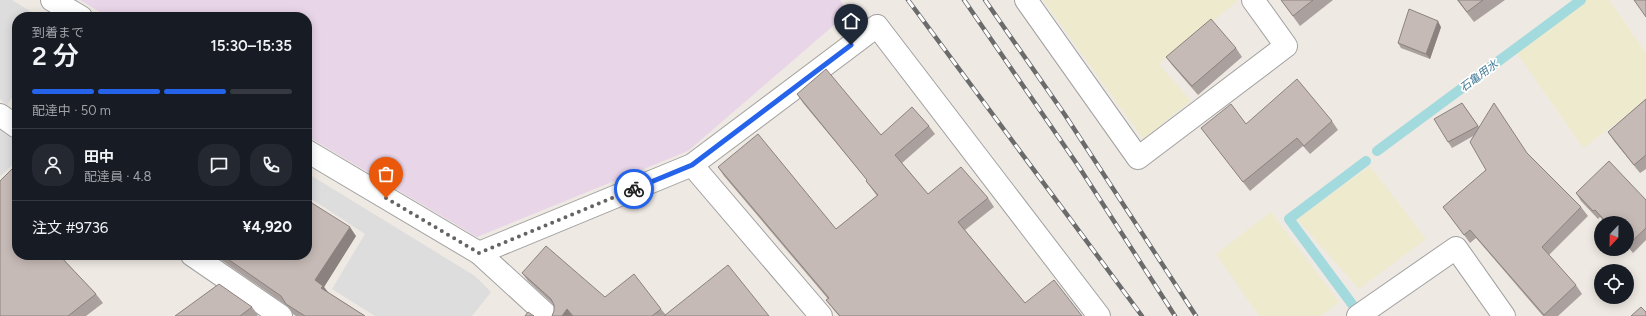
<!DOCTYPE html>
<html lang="ja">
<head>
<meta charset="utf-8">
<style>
	:root { --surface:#171b24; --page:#242831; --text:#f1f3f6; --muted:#9ea1a6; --line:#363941; --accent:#2563eb }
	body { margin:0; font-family:Figtree,"Noto Sans JP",sans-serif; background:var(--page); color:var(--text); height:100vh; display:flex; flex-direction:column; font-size:15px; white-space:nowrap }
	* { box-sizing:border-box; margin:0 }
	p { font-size:13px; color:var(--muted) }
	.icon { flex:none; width:22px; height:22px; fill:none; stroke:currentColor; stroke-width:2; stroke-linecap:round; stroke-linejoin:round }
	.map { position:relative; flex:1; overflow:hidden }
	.drawer { position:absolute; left:12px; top:12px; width:300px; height:248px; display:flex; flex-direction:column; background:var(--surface); border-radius:16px; box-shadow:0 2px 10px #0003 }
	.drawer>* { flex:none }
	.needle { width:26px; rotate:202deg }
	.controls { position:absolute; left:1594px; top:216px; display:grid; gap:8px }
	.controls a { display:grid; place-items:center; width:40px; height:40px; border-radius:50%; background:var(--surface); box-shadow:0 2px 10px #0003; font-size:20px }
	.pin { position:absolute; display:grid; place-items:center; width:34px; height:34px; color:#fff; margin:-41px -17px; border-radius:50% 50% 50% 0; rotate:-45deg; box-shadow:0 0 4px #0007 }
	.pin .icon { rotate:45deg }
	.courier { position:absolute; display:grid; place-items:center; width:40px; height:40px; margin:-20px; border:3px solid #2563eb; border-radius:50%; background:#fff; color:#222; box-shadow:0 1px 5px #0007 }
	.headline em { font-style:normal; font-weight:600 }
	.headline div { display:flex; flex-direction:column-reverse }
	.headline { display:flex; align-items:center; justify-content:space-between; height:68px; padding:0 20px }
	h1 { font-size:26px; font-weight:600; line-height:30px }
	.bar { display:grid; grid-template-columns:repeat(4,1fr); gap:6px 4px; align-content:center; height:48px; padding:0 20px }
	.bar i { height:5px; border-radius:3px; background:var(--line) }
	.bar .on { background:var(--accent) }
	.bar p { grid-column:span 4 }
	.line { display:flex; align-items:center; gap:10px; padding:0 20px; border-top:1px solid var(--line) }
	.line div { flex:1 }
	.round { display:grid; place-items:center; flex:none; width:42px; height:42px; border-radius:16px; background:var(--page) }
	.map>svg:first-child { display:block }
	.industrial { fill:#e8d5e8 }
	.farmland { fill:#eeeace }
	.parking { fill:#ddd }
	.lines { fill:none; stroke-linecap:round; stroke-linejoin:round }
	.stream { stroke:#a2dadd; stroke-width:10 }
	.minor-casing { stroke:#a1a1a1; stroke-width:24 }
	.minor { stroke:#fff; stroke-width:22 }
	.rail-casing { stroke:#6b6b6b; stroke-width:4.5 }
	.rail { stroke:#fff; stroke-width:3; stroke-dasharray:9; stroke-linecap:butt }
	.wall { fill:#aaa09d }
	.shaded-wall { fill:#8b827f }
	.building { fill:#c6bab6; stroke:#8b827f }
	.done { stroke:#666462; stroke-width:4; stroke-dasharray:0 7.2 }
	.route { stroke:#2563eb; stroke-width:5 }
	.labels { text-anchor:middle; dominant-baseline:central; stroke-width:3.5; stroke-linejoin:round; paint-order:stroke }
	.water-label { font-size:11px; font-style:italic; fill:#417a96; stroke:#fff }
</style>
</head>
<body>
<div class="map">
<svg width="1646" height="316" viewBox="0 0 1646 316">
	<rect width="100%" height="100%" fill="#efe9e3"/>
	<!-- industrial -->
	<path class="industrial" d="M80 0H840L848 13 688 151 477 237 307 136V17H108Z"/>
	<!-- farmland -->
	<g class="farmland">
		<path d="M1043 0H1239L1159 64 1191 101 1143 139Z"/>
		<path d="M1584 0H1609L1646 53V101L1583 148 1515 50Z"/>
		<path d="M1370 166 1426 239 1359 289 1297 219Z"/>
		<path d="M1271 212 1339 302 1321 316H1259L1216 254Z"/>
	</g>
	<!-- parking -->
	<g class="parking">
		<path d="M0 0H12L40 17H17V90L7 105 0 99Z"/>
		<path d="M0 130 17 142V161L0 176Z"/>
		<path d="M307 173 475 276 491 292 472 316H375L332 289 365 234 307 196Z"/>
	</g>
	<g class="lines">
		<!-- stream -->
		<g class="stream">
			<path d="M1377 151 1581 0"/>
			<path d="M1352 304 1289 219 1366 161"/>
		</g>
		<!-- minor casing -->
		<g class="minor-casing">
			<g id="minor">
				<path d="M52 0 81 17"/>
				<path d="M1026 0 1138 158 1286 46 1253 0"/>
				<path d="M0 115 17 127"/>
				<path d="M307 151 479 253 548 316"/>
				<path d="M692 165 821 316"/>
				<path d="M479 253 692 165 877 26 1099 316"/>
				<path d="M192 255 281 316"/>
				<path d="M1358 316 1456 248 1504 316"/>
			</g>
		</g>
		<!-- minor -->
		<use href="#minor" class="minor"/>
		<!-- rail casing -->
		<g class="rail-casing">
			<g id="rail">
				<path d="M908 0 1142 316"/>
				<path d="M964 0 1079 167 1175 316"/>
				<path d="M985 0 1065 115 1196 316"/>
			</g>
		</g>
		<!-- rail -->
		<use href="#rail" class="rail"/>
	</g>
	<!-- wall -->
	<g class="wall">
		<path d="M1281 0H1333L1300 26Z"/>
		<path d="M1457 0H1505L1474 22Z"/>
		<path d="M1441 27 1430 59 1401 48 1398 43Z"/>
		<path d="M1236 48 1242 57 1198 95 1172 65 1166 57Z"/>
		<path d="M797 94 881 135 929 126 935 134 902 163 928 194 988 198 994 207 965 230 1025 303 1082 316H839L833 309 826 300 828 299 724 176 718 167 836 229 877 196 866 181 867 180 803 103Z"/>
		<path d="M1646 99V169L1640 173 1614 141 1608 132Z"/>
		<path d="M1462 103 1479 127 1528 154 1581 207 1588 216 1549 255 1576 285 1582 294 1558 316H1543L1476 238 1470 243 1443 207 1486 170 1475 135 1452 148 1448 142Z"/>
		<path d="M1332 121 1338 130 1310 154 1303 146 1250 191 1201 128 1246 124Z"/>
		<path d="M1576 193 1646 200V240L1633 253 1627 246V223H1606L1600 217 1598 219 1581 201Z"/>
		<path d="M356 236 324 287 328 292 365 316H296L293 314 286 305 217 257 215 255H307Z"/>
		<path d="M17 255H67L63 259 96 294 103 303 86 316H0Z"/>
		<path d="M522 273 605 297 661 309 666 315 769 316H552L554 311V305L528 281Z"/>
		<path d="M252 307 258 315 257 316H175Z"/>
	</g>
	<!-- shaded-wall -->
	<g class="shaded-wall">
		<path d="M1438 21 1441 27 1430 59 1426 54Z"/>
		<path d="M350 227 356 236 324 287 330 295 322 290 315 280Z"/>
		<path d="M567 309 572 316H562Z"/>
	</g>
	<!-- building -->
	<g class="building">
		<path d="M1281 0H1313L1293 16Z"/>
		<path d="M1458 0H1483L1467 12Z"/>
		<path d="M1634 0H1646V17Z"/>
		<path d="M1409 9 1438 21 1426 54 1398 43Z"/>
		<path d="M1211 19 1236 48 1192 86 1166 57Z"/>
		<path d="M826 69 881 135 912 107 929 126 895 155 928 194 961 167 988 198 958 222 1025 303 1054 280 1082 316H840L826 300 829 298 718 167 758 134 836 229 878 195 866 181 867 180 797 94Z"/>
		<path d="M1297 79 1332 121 1304 146 1297 138 1243 182 1201 128 1231 104 1246 124Z"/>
		<path d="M1646 99V155L1634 165 1608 132Z"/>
		<path d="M1462 103 1478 126 1448 142 1434 119Z"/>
		<path d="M1494 103 1527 153 1581 207 1542 247 1576 285 1544 315 1470 230 1464 235 1443 207 1486 170 1470 142Z"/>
		<path d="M1609 161 1646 200V228L1628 245 1627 244V223H1607L1595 210 1593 211 1576 193Z"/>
		<path d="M17 164V255H59L96 294 68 316H0V181Z"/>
		<path d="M307 200 350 227 315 280 323 286 321 288 365 316H305L286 304 281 296 222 255H307Z"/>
		<path d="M546 246 605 297 634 274 661 309 652 316H573L567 309 562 316H552L554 311V305L551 299 522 273Z"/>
		<path d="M728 265 769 316H664Z"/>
		<path d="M219 284 252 307 240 316H175Z"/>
		<path d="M1641 307 1646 312V316H1631Z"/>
		<path d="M528 312 534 316H525Z"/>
	</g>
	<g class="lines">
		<!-- done -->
		<path class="done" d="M386 198 479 253 634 189"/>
		<!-- route -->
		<path class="route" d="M634 189 692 165 851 45"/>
	</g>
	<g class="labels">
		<!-- water labels -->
		<g class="water-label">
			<text transform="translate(1479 76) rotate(-37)">石亀用水</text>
		</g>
	</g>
</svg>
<div class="controls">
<a><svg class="needle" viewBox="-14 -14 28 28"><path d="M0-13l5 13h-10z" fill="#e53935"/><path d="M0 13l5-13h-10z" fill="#9ea1a6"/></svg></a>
<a><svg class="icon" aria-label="locate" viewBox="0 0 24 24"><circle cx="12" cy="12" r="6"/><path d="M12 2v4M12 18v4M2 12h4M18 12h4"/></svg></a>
</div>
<div class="pin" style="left:386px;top:198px;background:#ea580c"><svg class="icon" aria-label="bag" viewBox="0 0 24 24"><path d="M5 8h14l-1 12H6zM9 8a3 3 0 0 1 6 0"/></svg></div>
<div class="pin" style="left:851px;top:45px;background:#1f2937"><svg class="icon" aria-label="home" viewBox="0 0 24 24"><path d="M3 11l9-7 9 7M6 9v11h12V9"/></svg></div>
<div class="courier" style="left:634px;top:189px"><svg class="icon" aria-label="bike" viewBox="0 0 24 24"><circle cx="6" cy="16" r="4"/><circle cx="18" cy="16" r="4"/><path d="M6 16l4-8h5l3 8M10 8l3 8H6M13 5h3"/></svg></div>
<section class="drawer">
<div class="headline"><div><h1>2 分</h1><p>到着まで</p></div><em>15:30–15:35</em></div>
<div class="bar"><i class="on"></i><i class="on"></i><i class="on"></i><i></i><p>配達中 · 50 m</p></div>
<div class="line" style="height:72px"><a class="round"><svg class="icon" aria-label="person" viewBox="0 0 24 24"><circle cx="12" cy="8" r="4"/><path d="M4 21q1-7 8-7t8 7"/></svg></a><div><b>田中</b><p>配達員 · 4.8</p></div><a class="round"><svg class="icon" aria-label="chat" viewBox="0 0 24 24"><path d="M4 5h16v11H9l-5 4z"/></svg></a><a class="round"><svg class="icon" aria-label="phone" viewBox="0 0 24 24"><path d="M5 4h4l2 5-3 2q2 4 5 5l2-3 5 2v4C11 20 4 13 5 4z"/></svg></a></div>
<div class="line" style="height:52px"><div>注文 #9736</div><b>¥4,920</b></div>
</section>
</div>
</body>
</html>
